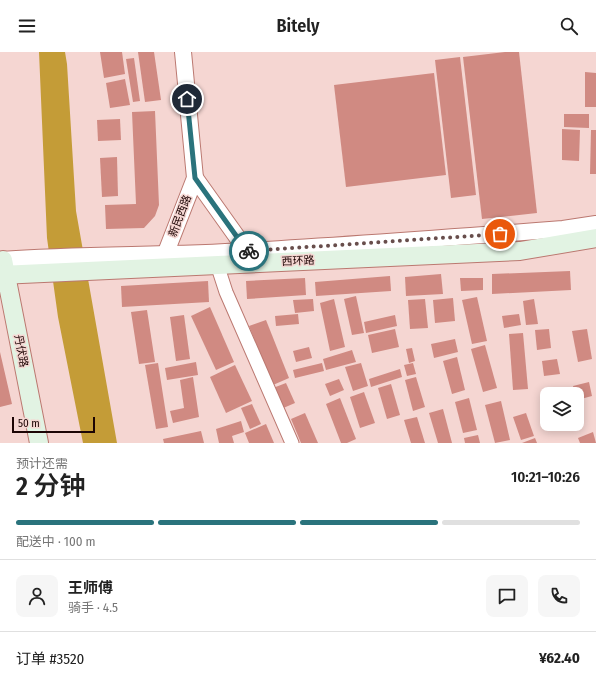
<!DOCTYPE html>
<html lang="zh">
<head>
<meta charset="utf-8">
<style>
	:root { --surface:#fff; --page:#f6f6f6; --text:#222; --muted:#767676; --line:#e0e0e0; --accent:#2a737c }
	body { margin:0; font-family:"Fira Sans Condensed","Noto Sans SC",sans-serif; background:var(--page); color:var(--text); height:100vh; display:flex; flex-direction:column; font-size:15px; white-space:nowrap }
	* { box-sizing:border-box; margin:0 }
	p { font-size:13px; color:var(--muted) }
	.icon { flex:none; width:22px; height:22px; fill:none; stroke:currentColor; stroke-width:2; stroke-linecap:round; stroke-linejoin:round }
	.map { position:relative; height:391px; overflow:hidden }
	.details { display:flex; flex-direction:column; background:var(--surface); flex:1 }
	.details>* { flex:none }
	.fabs { position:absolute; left:540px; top:335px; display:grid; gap:8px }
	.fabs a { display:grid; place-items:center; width:44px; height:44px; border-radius:8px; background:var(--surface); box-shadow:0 2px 10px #0003; font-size:20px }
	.scale { position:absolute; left:12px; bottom:10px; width:83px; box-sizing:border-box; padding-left:4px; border:2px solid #1c0504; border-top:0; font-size:11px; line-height:14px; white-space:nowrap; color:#1c0504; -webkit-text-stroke:3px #f5d6d2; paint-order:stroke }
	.pin { position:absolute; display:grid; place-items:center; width:34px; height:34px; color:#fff; margin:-17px; border:2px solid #fff; border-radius:50%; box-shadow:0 1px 4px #0007 }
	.courier { position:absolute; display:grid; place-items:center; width:40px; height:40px; margin:-20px; border:3px solid #2a737c; border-radius:50%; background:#fff; color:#222; box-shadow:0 1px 5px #0007 }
	.summary em { font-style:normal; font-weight:600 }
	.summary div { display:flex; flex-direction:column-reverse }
	.summary { display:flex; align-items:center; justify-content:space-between; height:68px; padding:0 16px }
	h1 { font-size:26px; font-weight:600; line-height:30px }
	.bar { display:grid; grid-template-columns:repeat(4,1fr); gap:6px 4px; align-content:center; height:48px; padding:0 16px }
	.bar i { height:5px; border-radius:3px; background:var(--line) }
	.bar .on { background:var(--accent) }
	.bar p { grid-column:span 4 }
	.line { display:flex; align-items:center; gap:10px; padding:0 16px; border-top:1px solid var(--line) }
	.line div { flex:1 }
	.round { display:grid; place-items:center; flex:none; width:42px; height:42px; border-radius:8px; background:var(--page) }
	header { display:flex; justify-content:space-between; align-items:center; height:52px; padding:0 16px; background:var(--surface); font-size:18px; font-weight:600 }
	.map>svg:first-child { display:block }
	.water { fill:#c49c37 }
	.building { fill:#d08a82 }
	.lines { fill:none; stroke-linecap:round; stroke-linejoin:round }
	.minor-casing { stroke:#bb7870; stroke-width:15 }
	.tertiary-casing { stroke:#bb7870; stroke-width:18 }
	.secondary-casing { stroke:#bb7870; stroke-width:20 }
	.minor { stroke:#fff; stroke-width:13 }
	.tertiary { stroke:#fff; stroke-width:16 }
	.secondary { stroke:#e2f3e3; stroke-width:18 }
	.done { stroke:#684e4c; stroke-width:4; stroke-dasharray:0 7.2 }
	.route { stroke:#2a737c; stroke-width:5 }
	.labels { text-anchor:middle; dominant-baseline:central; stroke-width:3; stroke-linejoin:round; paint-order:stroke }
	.street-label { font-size:11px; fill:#1c0504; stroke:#f5d6d2 }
</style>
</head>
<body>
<header><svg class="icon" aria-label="menu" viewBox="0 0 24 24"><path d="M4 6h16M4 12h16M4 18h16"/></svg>Bitely<svg class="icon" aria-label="search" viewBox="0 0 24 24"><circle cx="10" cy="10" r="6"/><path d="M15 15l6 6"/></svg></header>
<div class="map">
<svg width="596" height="391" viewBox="0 0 596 391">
	<rect width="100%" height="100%" fill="#f5d6d2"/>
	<!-- water -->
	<path class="water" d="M39 0H65L67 12 76 159 117 391H83L58 265 47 186Z"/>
	<!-- building -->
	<g class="building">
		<path d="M100 0H122L125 22 104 26Z"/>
		<path d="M138 0H154L161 48 145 50Z"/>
		<path d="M505 0H519L537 161 482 167 463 5Z"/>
		<path d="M460 5 476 143 451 146 435 8Z"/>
		<path d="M134 6 140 49 133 50 126 7Z"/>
		<path d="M585 20 596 21V55H585Z"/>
		<path d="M434 21 446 123 346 135 334 33Z"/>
		<path d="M125 27 130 53 110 56 106 31Z"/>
		<path d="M155 59 159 153 155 164 144 176 106 177 105 153 136 152 132 60Z"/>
		<path d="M564 62H589V76L564 75Z"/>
		<path d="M120 67 121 88 98 89 97 68Z"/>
		<path d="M562 77 580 78 579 109 562 108Z"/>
		<path d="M591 78H596V122H590Z"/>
		<path d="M117 105 118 144 102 145 100 106Z"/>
		<path d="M570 219 571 238 492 242V222Z"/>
		<path d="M441 222 443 242 406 244 405 225Z"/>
		<path d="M390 224 391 239 316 244 315 230Z"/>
		<path d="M305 226 306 243 247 247 246 229Z"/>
		<path d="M460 226H483V238L461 239Z"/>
		<path d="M208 229 209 250 122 255 121 234Z"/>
		<path d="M356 244 364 281 352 283 344 247Z"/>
		<path d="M477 245 487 289 472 292 462 248Z"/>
		<path d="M453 246 455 269 435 271 433 248Z"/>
		<path d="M313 247 314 259 295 261 293 248Z"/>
		<path d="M334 247 345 295 330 299 320 251Z"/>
		<path d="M425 247 428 276 410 277 408 248Z"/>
		<path d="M534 247 538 272 526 273 523 249Z"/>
		<path d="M210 255 234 310 216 318 191 264Z"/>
		<path d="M147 258 155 310 139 312 131 260Z"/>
		<path d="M298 262 299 272 276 274 275 264Z"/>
		<path d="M519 262 521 273 504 276 502 264Z"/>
		<path d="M184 263 190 307 176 309 170 265Z"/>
		<path d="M395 263 397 274 366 281 364 270Z"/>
		<path d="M266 268 289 326 273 333 249 274Z"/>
		<path d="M395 277 399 295 372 301 368 283Z"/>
		<path d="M549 277 551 296 537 298 535 278Z"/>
		<path d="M587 277 592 307 578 310 572 279Z"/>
		<path d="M523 281 528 337 513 338 509 282Z"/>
		<path d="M455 287 458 300 434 306 431 292Z"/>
		<path d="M485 293 497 336 483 340 471 297Z"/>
		<path d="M309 295 312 306 296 310 293 299Z"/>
		<path d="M412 296 415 309 409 311 406 297Z"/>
		<path d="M352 298 356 310 326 318 323 307Z"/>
		<path d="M0 300 12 352 0 355Z"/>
		<path d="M457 305 465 338 452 342 443 309Z"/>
		<path d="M557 307 560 322 544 324 542 309Z"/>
		<path d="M196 310 198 323 167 328 165 316Z"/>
		<path d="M158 311 168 375 156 377 145 313Z"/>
		<path d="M322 311 324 319 295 326 293 318Z"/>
		<path d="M361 311 368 334 353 339 345 315Z"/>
		<path d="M413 311 416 322 407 324 404 313Z"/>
		<path d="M235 313 252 349 226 361 210 325Z"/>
		<path d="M400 317 402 325 371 335 369 327Z"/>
		<path d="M193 325 199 365 173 371 170 359 184 356 180 328Z"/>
		<path d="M416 325 425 355 413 359 405 328Z"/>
		<path d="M339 327 344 338 330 344 325 332Z"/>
		<path d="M589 330 592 344 577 348V342H575L573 334Z"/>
		<path d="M286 331 295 351 281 357 273 336Z"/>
		<path d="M391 332 400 363 387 367 378 336Z"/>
		<path d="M364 340 375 371 360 376 350 345Z"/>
		<path d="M340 346 356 387 347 391H341L326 352Z"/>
		<path d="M469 346 477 378 463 381 455 350Z"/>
		<path d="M501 349 510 388 495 391 485 353Z"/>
		<path d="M252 352 261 372 250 377 241 356Z"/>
		<path d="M443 357 452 391H438L429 361Z"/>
		<path d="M305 361 318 391H301L291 367Z"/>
		<path d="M526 361 534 384 521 388 513 365Z"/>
		<path d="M417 365 425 391H411L404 368Z"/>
		<path d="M241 369 244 380 232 384 234 391H219L216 377Z"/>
		<path d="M266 372 274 391H249L245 381Z"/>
		<path d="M201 379 204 391H164L163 387Z"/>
		<path d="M593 380 596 391H580L578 386Z"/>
		<path d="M478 383 480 391H465L464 386Z"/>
		<path d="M535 386 537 391H522Z"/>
	</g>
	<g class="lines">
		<!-- minor casing -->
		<g class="minor-casing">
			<path id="minor" d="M215 206 226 240 292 391"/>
		</g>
		<!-- tertiary casing -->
		<g class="tertiary-casing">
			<g id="tertiary">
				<path d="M195 126 247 199"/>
				<path d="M165 203 195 126 183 0"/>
				<path d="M0 208C82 202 165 204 247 199 353 193 458 185 563 177L596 172"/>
			</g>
		</g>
		<!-- secondary casing -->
		<g class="secondary-casing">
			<g id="secondary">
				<path d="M3 208 39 391"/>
				<path d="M0 223 520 199 596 186"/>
			</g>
		</g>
		<!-- minor -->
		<use href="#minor" class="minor"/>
		<!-- tertiary -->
		<use href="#tertiary" class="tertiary"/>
		<!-- secondary -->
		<use href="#secondary" class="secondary"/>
	</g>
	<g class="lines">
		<!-- done -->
		<path class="done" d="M249 199 500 182"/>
		<!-- route -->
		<path class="route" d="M187 47 195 126 247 199H249"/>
	</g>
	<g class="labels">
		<!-- street labels -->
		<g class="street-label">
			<text transform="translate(180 164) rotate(-69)">新民西路</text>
			<text transform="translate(298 209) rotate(-3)">西环路</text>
			<text transform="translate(21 299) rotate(79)">丹伏路</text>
		</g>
	</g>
</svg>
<div class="fabs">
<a><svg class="icon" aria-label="layers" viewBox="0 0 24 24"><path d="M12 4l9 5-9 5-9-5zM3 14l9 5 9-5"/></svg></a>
</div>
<div class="scale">50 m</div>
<div class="pin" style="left:500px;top:182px;background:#ea580c"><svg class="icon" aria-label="bag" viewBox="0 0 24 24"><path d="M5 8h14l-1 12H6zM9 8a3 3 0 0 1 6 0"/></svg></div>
<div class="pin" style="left:187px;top:47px;background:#1f2937"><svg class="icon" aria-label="home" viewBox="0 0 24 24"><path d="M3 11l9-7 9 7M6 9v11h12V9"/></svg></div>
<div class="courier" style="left:249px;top:199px"><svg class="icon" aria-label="bike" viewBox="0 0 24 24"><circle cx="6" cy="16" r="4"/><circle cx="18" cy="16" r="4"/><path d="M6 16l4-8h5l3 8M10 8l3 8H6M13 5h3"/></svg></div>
</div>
<section class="details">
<div class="summary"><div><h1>2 分钟</h1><p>预计还需</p></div><em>10:21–10:26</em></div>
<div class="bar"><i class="on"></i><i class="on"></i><i class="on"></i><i></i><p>配送中 · 100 m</p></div>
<div class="line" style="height:72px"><a class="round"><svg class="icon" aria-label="person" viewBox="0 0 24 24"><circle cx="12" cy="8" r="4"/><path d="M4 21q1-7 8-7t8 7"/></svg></a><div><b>王师傅</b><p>骑手 · 4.5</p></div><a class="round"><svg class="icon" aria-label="chat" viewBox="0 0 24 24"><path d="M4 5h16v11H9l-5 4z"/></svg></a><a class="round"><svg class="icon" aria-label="phone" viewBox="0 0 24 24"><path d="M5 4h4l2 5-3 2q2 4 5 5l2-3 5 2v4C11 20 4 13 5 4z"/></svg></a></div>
<div class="line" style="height:52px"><div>订单 #3520</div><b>¥62.40</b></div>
</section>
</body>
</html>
